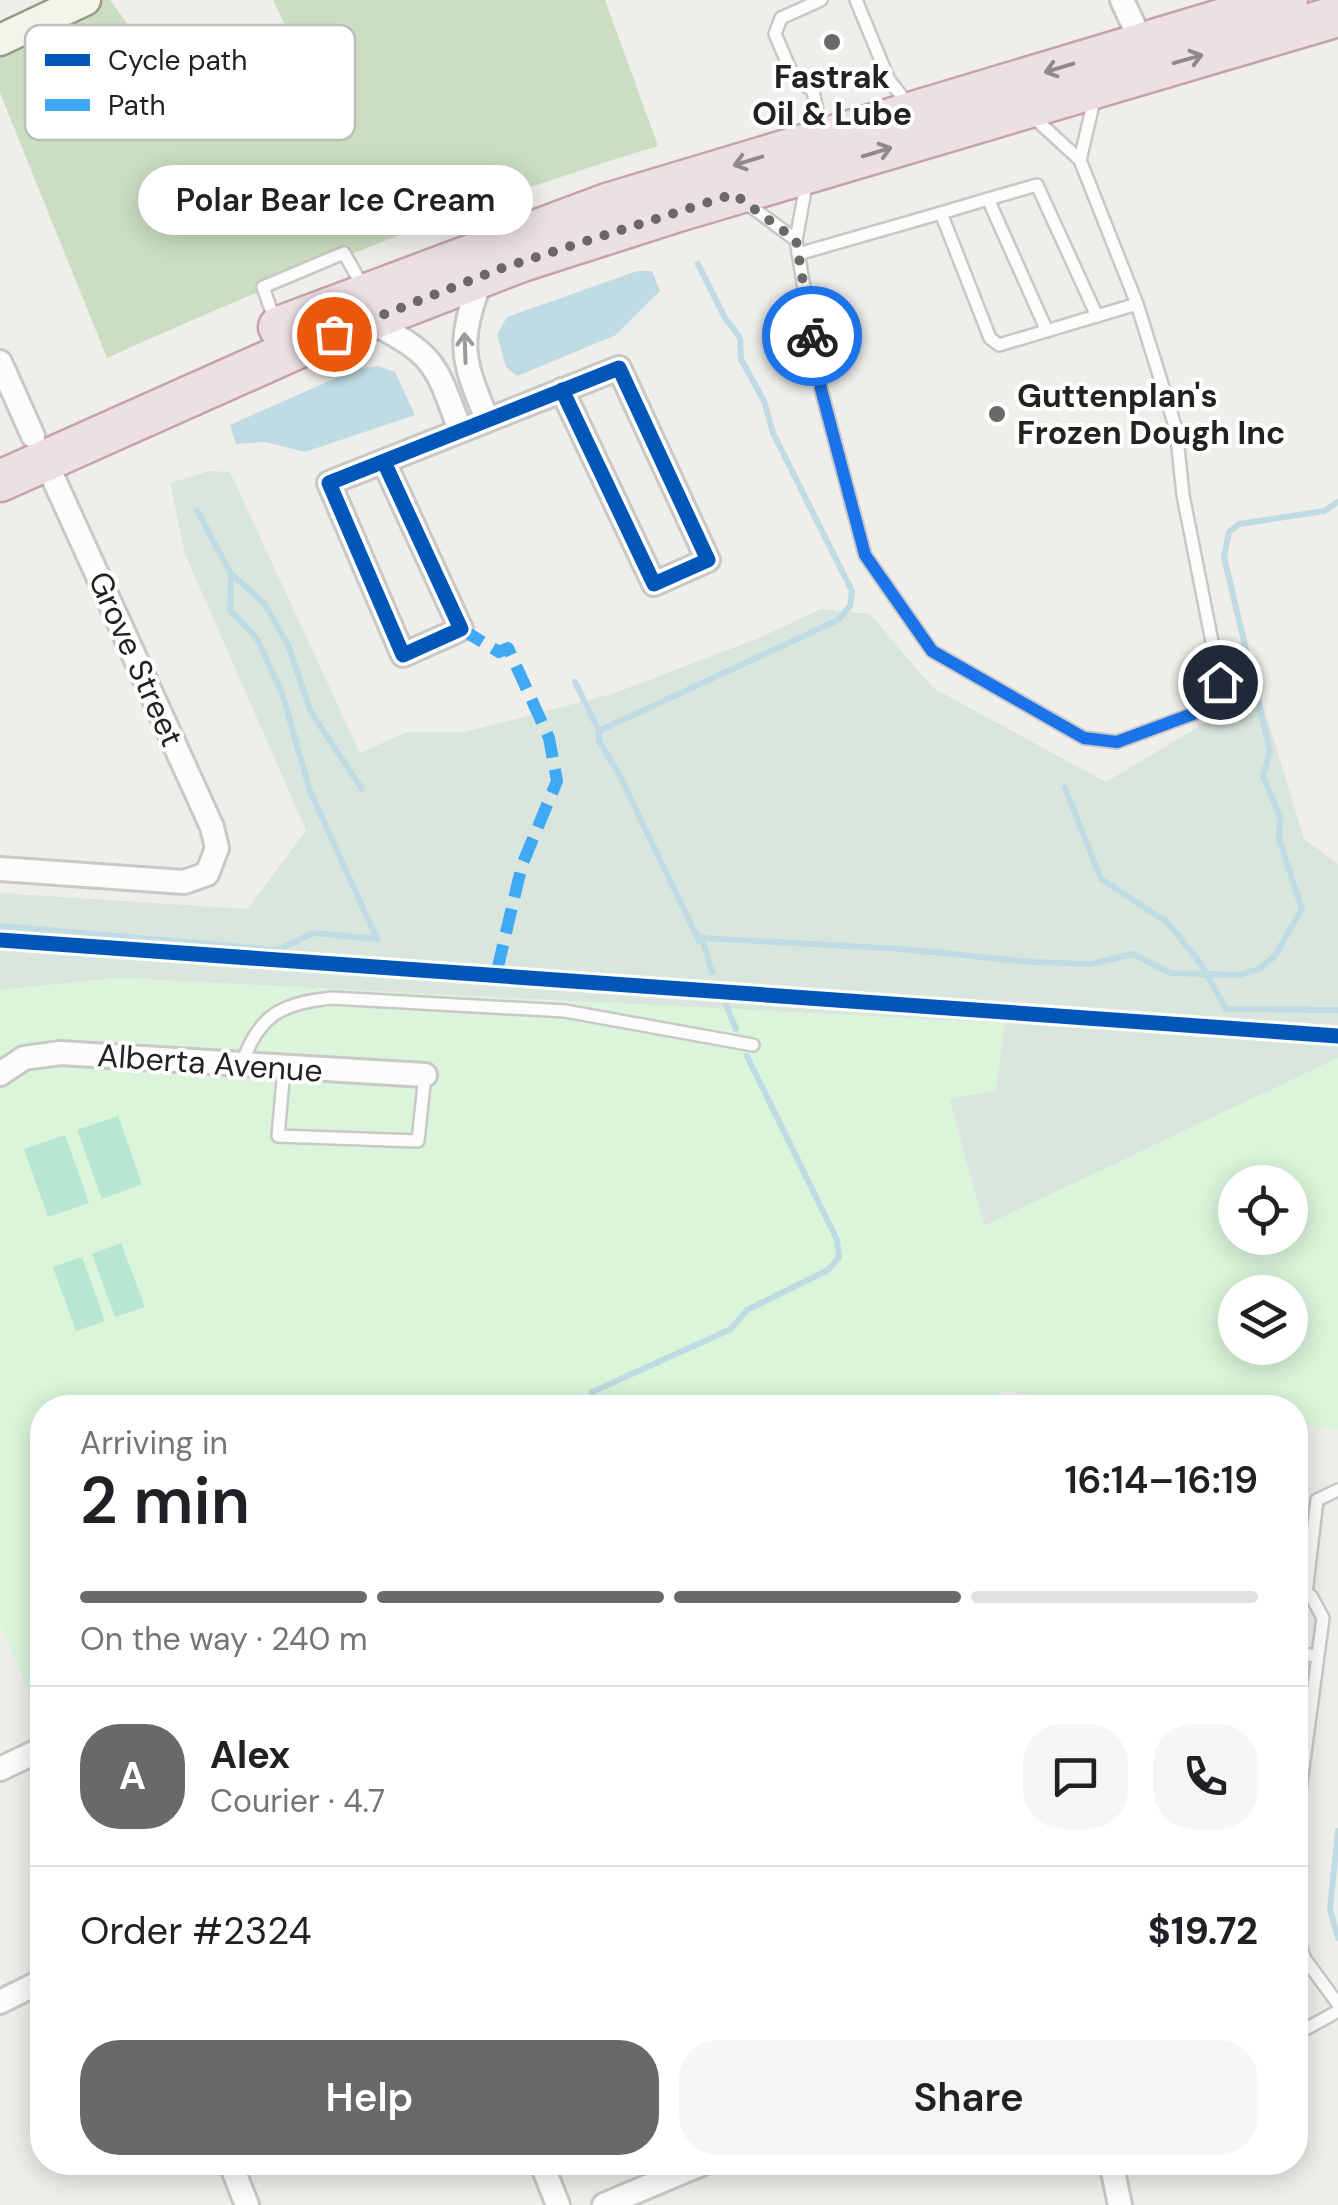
<!DOCTYPE html>
<html lang="en">
<head>
<meta charset="utf-8">
<style>
	:root { --surface:#fff; --page:#f6f6f6; --text:#202124; --muted:#757577; --line:#e0e0e0; --accent:#6a6968 }
	body { margin:0; font-family:"DM Sans",sans-serif; background:var(--page); color:var(--text); height:100vh; display:flex; flex-direction:column; font-size:38px; white-space:nowrap }
	* { box-sizing:border-box; margin:0 }
	p { font-size:32px; color:var(--muted) }
	.icon { flex:none; width:55px; height:55px; fill:none; stroke:currentColor; stroke-width:2; stroke-linecap:round; stroke-linejoin:round }
	.map { position:relative; flex:1; overflow:hidden }
	.side { position:absolute; left:30px; top:1395px; width:1278px; height:780px; display:flex; flex-direction:column; background:var(--surface); border-radius:40px; box-shadow:0 5px 25px #0003 }
	.side>* { flex:none }
	.buttons { position:absolute; left:1218px; top:1165px; display:grid; gap:20px }
	.buttons a { display:grid; place-items:center; width:90px; height:90px; border-radius:50%; background:var(--surface); box-shadow:0 5px 25px #0003; font-size:50px }
	.pin { position:absolute; display:grid; place-items:center; width:85px; height:85px; color:#fff; margin:-42px; border:5px solid #fff; border-radius:50%; box-shadow:0 2px 10px #0007 }
	.courier { position:absolute; display:grid; place-items:center; width:100px; height:100px; margin:-50px; border:8px solid #1a73e8; border-radius:50%; background:#fff; color:#222; box-shadow:0 2px 12px #0007 }
	.bubble { position:absolute; height:70px; border-radius:35px; background:var(--surface); box-shadow:0 5px 25px #0003; font-size:32px; font-weight:600; line-height:70px; text-align:center }
	.summary em { font-style:normal; font-weight:600 }
	.summary div { display:flex; flex-direction:column-reverse }
	.summary { display:flex; align-items:center; justify-content:space-between; height:170px; padding:0 50px }
	h1 { font-size:65px; font-weight:600; line-height:75px }
	.bar { display:grid; grid-template-columns:repeat(4,1fr); gap:15px 10px; align-content:center; height:120px; padding:0 50px }
	.bar i { height:12px; border-radius:8px; background:var(--line) }
	.bar .active { background:var(--accent) }
	.bar p { grid-column:span 4 }
	.line { display:flex; align-items:center; gap:25px; padding:0 50px; border-top:2px solid var(--line) }
	.line div { flex:1 }
	.round { display:grid; place-items:center; flex:none; width:105px; height:105px; border-radius:40px; background:var(--page) }
	.action { display:flex; gap:20px; margin-top:auto; padding:20px 50px }
	.action a { flex:1; height:115px; border-radius:40px; background:var(--accent); color:#fff; font-size:40px; font-weight:600; line-height:115px; text-align:center }
	.action a+a { background:var(--page); color:var(--text) }
	.map>svg:first-child { display:block }
	.forest { fill:#cbdec1 }
	.wetland { fill:#d9e6de }
	.park { fill:#daf5da; fill-rule:evenodd }
	.pitch { fill:#b7e6d2 }
	.water { fill:#bfdbe3 }
	.lines { fill:none; stroke-linecap:round; stroke-linejoin:round }
	.stream { stroke:#bfdbe3; stroke-width:6 }
	.lane-casing { stroke:#c9c8c7; stroke-width:16 }
	.street-casing { stroke:#c9c8c7; stroke-width:28 }
	.secondary-casing { stroke:#999a82; stroke-width:35 }
	.highway-casing { stroke:#c5a2ac; stroke-width:45 }
	.lane { stroke:#fdfcfc; stroke-width:11 }
	.street { stroke:#fdfcfc; stroke-width:22 }
	.secondary { stroke:#f4f4ed; stroke-width:30 }
	.highway { stroke:#ece0e2; stroke-width:40 }
	.quiet { stroke:#3fa9f5; stroke-width:12; stroke-dasharray:25 12; stroke-linecap:butt }
	.cycleway-casing { stroke:#fff; stroke-width:21 }
	.cycleway { stroke:#0057b8; stroke-width:15 }
	.oneway { stroke:#918a8c }
	.oneway2 { stroke:#9a9a9a }
	.done { stroke:#6a6968; stroke-width:10; stroke-dasharray:0 18 }
	.route { stroke:#1a73e8; stroke-width:12 }
	.poi-dot { fill:#6a6968; stroke:#fff; stroke-width:4 }
	.labels { text-anchor:middle; dominant-baseline:central; stroke-width:8; stroke-linejoin:round; paint-order:stroke }
	.poi-label { font-size:32px; font-weight:bold; fill:#222; stroke:#fff }
	.street-label { font-size:32px; fill:#222; stroke:#fff }
	.key { fill:#fff; stroke:#bdbdbd; stroke-width:2.5 }
	.key-label { font-size:28px; fill:#222 }
</style>
</head>
<body>
<div class="map">
<svg width="1338" height="2205" viewBox="0 0 1338 2205">
	<rect width="100%" height="100%" fill="#f0eeeb"/>
	<!-- forest -->
	<path class="forest" d="M100 0H110L173 86 289 34 273 0H605L658 146C468 203 288 277 107 358L0 93V49Z"/>
	<!-- wetland -->
	<path class="wetland" d="M209 471 230 472 360 753 407 732H465L612 694 759 638 821 609 870 614 933 688 1106 782 1259 691 1304 839 1338 864V1058L984 1226 949 1099 1005 1023 118 978 0 990V893L248 909 306 830 185 554 170 483Z"/>
	<!-- park -->
	<path class="park" d="M118 978 1005 1023 996 1090 949 1099 984 1226 1338 1058V1429L1295 1424V1408L1149 1407 1001 1391 998 1408H42V1722L0 1624V990ZM1235 1182H1290V1238H1235ZM1235 1292H1290V1348H1235Z"/>
	<!-- pitch -->
	<g class="pitch">
		<path d="M118 1116 142 1184 102 1199 77 1130Z"/>
		<path d="M65 1135 89 1203 48 1217 24 1149Z"/>
		<path d="M121 1243 145 1307 115 1317 92 1254Z"/>
		<path d="M82 1257 105 1321 76 1331 53 1267Z"/>
	</g>
	<!-- water -->
	<g class="water">
		<path d="M637 271H652L660 291 616 335 517 376 506 367 497 335 507 317Z"/>
		<path d="M378 366 395 372 415 415 305 452 266 442 236 444 230 425 356 369Z"/>
	</g>
	<g class="lines">
		<!-- stream -->
		<g class="stream">
			<path d="M698 264 725 318 740 338 741 359 764 401 773 433 852 591 850 606 838 620 599 731V741L619 774 699 941"/>
			<path d="M231 574 264 603 288 645 311 712 362 789"/>
			<path d="M575 682 599 731"/>
			<path d="M1065 788 1101 879 1167 922 1201 964 1226 1009 1338 1010"/>
			<path d="M0 926 278 950 313 933 377 939 310 791 282 693 257 639 230 610 231 574 197 510"/>
			<path d="M712 972 702 938 902 949 1031 962 1091 964 1133 954 1170 973 1239 975 1259 969 1274 957 1302 909 1279 839 1280 817 1263 776 1270 751 1224 557 1229 532 1239 524 1324 511 1338 502"/>
			<path d="M726 1005 736 1029"/>
			<path d="M589 1408 592 1392 731 1329 747 1310 828 1270 839 1257 837 1240 747 1056"/>
			<path d="M1338 1831 1330 1909 1338 1938"/>
		</g>
		<!-- lane casing -->
		<g class="lane-casing">
			<g id="lane">
				<path d="M821 0 781 18 775 34 793 76 813 91 822 134"/>
				<path d="M856 0 889 80 908 104"/>
				<path d="M1080 160 1095 96"/>
				<path d="M807 180 796 240 821 389 865 555 932 651 1084 738 1117 742 1198 712 1220 682 1183 495 1176 429 1137 304"/>
				<path d="M988 199 1037 185 1097 316"/>
				<path d="M745 202 796 240"/>
				<path d="M941 213 988 199 1047 331"/>
				<path d="M798 254 941 213 990 338 999 345 1137 304 1080 160 1030 114"/>
				<path d="M276 324 263 287 344 253 363 287"/>
				<path d="M241 1066C258 1016 280 1003 332 998L565 1011 753 1045"/>
				<path d="M284 1069 278 1136 418 1141 425 1075"/>
				<path d="M1295 1585 1311 1596 1323 1618 1295 1828"/>
				<path d="M1306 1593 1317 1500 1338 1490"/>
				<path d="M1295 1653 1317 1656"/>
				<path d="M1295 1934 1305 1959 1338 2004"/>
				<path d="M1295 2035 1338 2011"/>
			</g>
		</g>
		<!-- street casing -->
		<g class="street-casing">
			<g id="street">
				<path d="M1122 0 1142 43"/>
				<path d="M482 276C458 342 460 355 487 419"/>
				<path d="M369 321C435 355 435 362 460 430"/>
				<path d="M0 362 33 436"/>
				<path d="M384 462 461 629 403 655 329 483 619 368 708 560 654 584 562 390"/>
				<path d="M0 869 184 882 207 874 217 848 212 827 45 460"/>
				<path d="M0 1074 24 1058 60 1053 425 1075"/>
				<path d="M0 1769 42 1749"/>
				<path d="M0 2002 42 1981"/>
				<path d="M230 2162 247 2205"/>
				<path d="M541 2162 558 2205"/>
				<path d="M1111 2162 1120 2205"/>
				<path d="M604 2205 706 2162"/>
			</g>
		</g>
		<!-- secondary casing -->
		<g class="secondary-casing">
			<path id="secondary" d="M0 40 85 0"/>
		</g>
		<!-- highway casing -->
		<g class="highway-casing">
			<g id="highway">
				<path d="M279 327 607 204 1287 0"/>
				<path d="M0 481 300 347 522 261 678 211 1338 16"/>
			</g>
		</g>
		<!-- lane -->
		<use href="#lane" class="lane"/>
		<!-- street -->
		<use href="#street" class="street"/>
		<!-- secondary -->
		<use href="#secondary" class="secondary"/>
		<!-- highway -->
		<use href="#highway" class="highway"/>
		<!-- quiet -->
		<path class="quiet" d="M461 629 499 652 508 648 549 738 557 781 522 865 496 975"/>
		<!-- cycleway casing -->
		<g class="cycleway-casing">
			<g id="cycleway">
				<path d="M384 462 461 629 403 655 329 483 619 368 708 560 654 584 562 390"/>
				<path d="M0 940 1338 1036"/>
			</g>
		</g>
		<!-- cycleway -->
		<use href="#cycleway" class="cycleway"/>
	</g>
	<!-- one-way arrows -->
	<defs><path id="oneway-shaft" d="M-6 0H5M1.5-3L5.5 0L1.5 3" fill="none" stroke-width="1.6" stroke-linecap="round" stroke-linejoin="round" transform="scale(2.5)"/></defs>
	<g class="oneway">
		<use href="#oneway-shaft" transform="translate(1188 59) rotate(-16)"/>
		<use href="#oneway-shaft" transform="translate(1059 68) rotate(163)"/>
		<use href="#oneway-shaft" transform="translate(877 152) rotate(-17)"/>
		<use href="#oneway-shaft" transform="translate(748 161) rotate(163)"/>
	</g>
	<use class="oneway2" href="#oneway-shaft" transform="translate(465 348) rotate(-92)"/>
	<g class="lines">
		<!-- done -->
		<path class="done" d="M334 334 502 268 734 194 796 240 812 336"/>
		<!-- route -->
		<path class="route" d="M812 336 821 389 865 555 932 651 1084 738 1117 742 1198 712 1220 682"/>
	</g>
	<!-- markers -->
	<g class="poi-dot">
		<circle cx="832" cy="42" r="10"/>
		<circle cx="997" cy="414" r="10"/>
	</g>
	<g class="labels">
		<!-- poi labels -->
		<g class="poi-label">
			<text x="832" y="77">Fastrak<tspan x="832" dy="37">Oil &amp; Lube</tspan></text>
			<text x="1017" y="396" text-anchor="start">Guttenplan's<tspan x="1017" dy="37">Frozen Dough Inc</tspan></text>
		</g>
		<!-- street labels -->
		<g class="street-label">
			<text transform="translate(136 659) rotate(66)">Grove Street</text>
			<text transform="translate(210 1063) rotate(4)">Alberta Avenue</text>
		</g>
	</g>
	<!-- legend -->
	<rect x="25" y="25" width="330" height="115" rx="15" class="key"/>
	<rect x="45" y="54" width="45" height="12" fill="#0057b8"/>
	<rect x="45" y="99" width="45" height="12" fill="#3fa9f5"/>
	<g class="key-label">
		<text x="108" y="70">Cycle path</text>
		<text x="108" y="115">Path</text>
	</g>
</svg>
<div class="buttons">
<a><svg class="icon" aria-label="locate" viewBox="0 0 24 24"><circle cx="12" cy="12" r="6"/><path d="M12 2v4M12 18v4M2 12h4M18 12h4"/></svg></a>
<a><svg class="icon" aria-label="layers" viewBox="0 0 24 24"><path d="M12 4l9 5-9 5-9-5zM3 14l9 5 9-5"/></svg></a>
</div>
<div class="pin" style="left:334px;top:334px;background:#ea580c"><svg class="icon" aria-label="bag" viewBox="0 0 24 24"><path d="M5 8h14l-1 12H6zM9 8a3 3 0 0 1 6 0"/></svg></div>
<div class="pin" style="left:1220px;top:682px;background:#1f2937"><svg class="icon" aria-label="home" viewBox="0 0 24 24"><path d="M3 11l9-7 9 7M6 9v11h12V9"/></svg></div>
<div class="courier" style="left:812px;top:336px"><svg class="icon" aria-label="bike" viewBox="0 0 24 24"><circle cx="6" cy="16" r="4"/><circle cx="18" cy="16" r="4"/><path d="M6 16l4-8h5l3 8M10 8l3 8H6M13 5h3"/></svg></div>
<div class="bubble" style="left:138px;top:165px;width:395px">Polar Bear Ice Cream</div>
<section class="side">
<div class="summary"><div><h1>2 min</h1><p>Arriving in</p></div><em>16:14–16:19</em></div>
<div class="bar"><i class="active"></i><i class="active"></i><i class="active"></i><i></i><p>On the way · 240 m</p></div>
<div class="line" style="height:180px"><b class="round" style="background:var(--accent);color:#fff">A</b><div><b>Alex</b><p>Courier · 4.7</p></div><a class="round"><svg class="icon" aria-label="chat" viewBox="0 0 24 24"><path d="M4 5h16v11H9l-5 4z"/></svg></a><a class="round"><svg class="icon" aria-label="phone" viewBox="0 0 24 24"><path d="M5 4h4l2 5-3 2q2 4 5 5l2-3 5 2v4C11 20 4 13 5 4z"/></svg></a></div>
<div class="line" style="height:130px"><div>Order #2324</div><b>$19.72</b></div>
<div class="action"><a>Help</a><a>Share</a></div>
</section>
</div>
</body>
</html>
